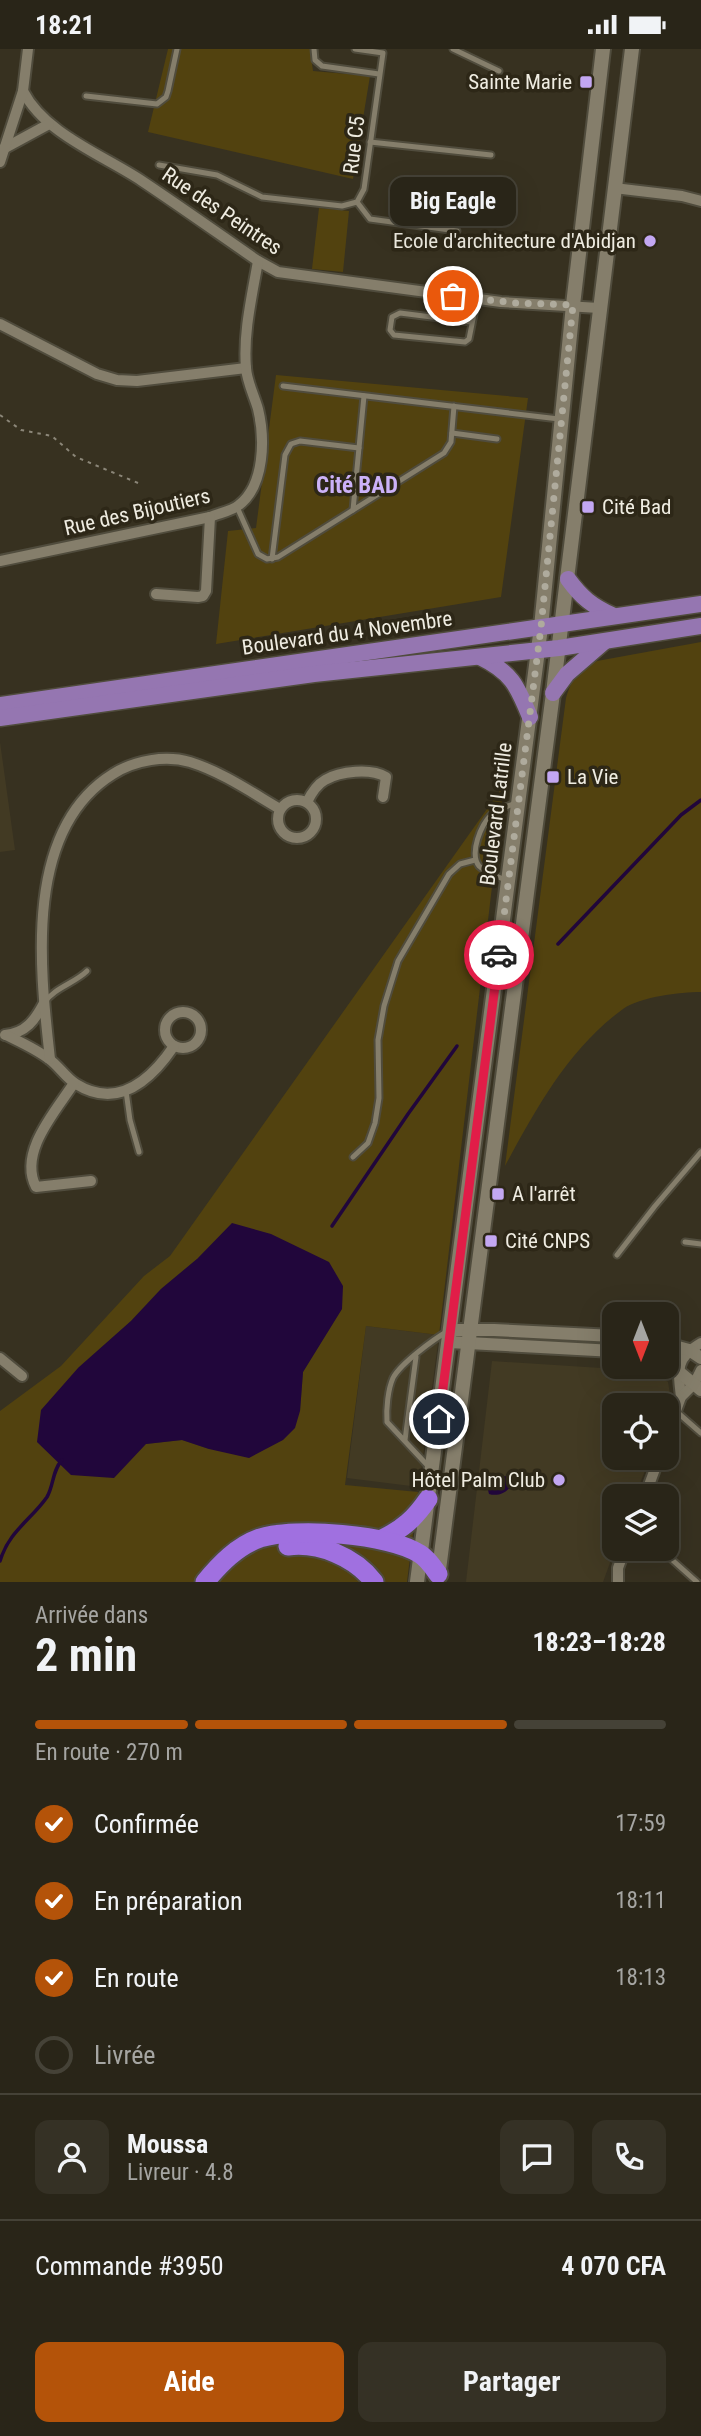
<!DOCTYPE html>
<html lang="fr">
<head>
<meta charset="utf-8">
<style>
	:root { --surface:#292518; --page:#353125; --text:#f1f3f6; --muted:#a5a5a2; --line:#454237; --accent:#b45309 }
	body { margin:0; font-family:"Roboto Condensed",sans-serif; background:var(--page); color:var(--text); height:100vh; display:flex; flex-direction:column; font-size:26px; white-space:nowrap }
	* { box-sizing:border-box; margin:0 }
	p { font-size:23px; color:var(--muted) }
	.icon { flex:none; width:38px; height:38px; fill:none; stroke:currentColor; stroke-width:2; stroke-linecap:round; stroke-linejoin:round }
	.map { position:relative; height:1533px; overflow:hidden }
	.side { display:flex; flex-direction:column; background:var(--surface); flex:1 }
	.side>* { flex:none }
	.needle { width:46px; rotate:180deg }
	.buttons { position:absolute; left:602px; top:1253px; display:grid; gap:14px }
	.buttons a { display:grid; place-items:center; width:77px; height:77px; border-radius:14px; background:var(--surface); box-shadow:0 7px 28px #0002,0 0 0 2px var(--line); font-size:35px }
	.pin { position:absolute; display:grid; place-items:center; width:60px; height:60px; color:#fff; margin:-30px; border:4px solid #fff; border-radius:50%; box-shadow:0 2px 7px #0007 }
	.courier { position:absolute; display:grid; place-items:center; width:70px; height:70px; margin:-35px; border:5px solid #e11d48; border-radius:50%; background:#fff; color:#222; box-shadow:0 2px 9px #0007 }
	.bubble { position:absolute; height:49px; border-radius:14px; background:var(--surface); box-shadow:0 7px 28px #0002,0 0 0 2px var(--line); font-size:23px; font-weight:700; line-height:49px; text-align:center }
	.head em { font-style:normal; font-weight:700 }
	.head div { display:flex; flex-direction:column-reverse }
	.head { display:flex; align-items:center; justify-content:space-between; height:119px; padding:0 35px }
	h1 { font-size:46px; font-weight:700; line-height:52px }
	.bar { display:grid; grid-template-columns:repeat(4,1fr); gap:10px 7px; align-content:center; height:84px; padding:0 35px }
	.bar i { height:9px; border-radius:5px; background:var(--line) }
	.bar .selected { background:var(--accent) }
	.bar p { grid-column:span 4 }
	.line { display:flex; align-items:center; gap:18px; padding:0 35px; border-top:2px solid var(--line) }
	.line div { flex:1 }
	.round { display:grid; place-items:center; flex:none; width:74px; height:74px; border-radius:14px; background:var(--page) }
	ol { padding:0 35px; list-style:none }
	li { display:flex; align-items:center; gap:21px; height:77px }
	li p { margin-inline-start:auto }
	li .icon { padding:7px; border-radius:50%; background:var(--accent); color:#fff; stroke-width:4 }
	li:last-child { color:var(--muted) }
	li i { width:38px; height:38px; border:4px solid var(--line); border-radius:50% }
	.primary-button { display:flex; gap:14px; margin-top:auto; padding:14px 35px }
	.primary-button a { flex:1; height:80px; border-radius:14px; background:var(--accent); color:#fff; font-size:28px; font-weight:700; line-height:80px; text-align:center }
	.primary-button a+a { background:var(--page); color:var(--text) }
	.status { display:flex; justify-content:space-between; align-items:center; height:49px; padding:0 35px; background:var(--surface); direction:ltr }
	.status svg { height:19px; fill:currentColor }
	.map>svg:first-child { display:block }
	.built { fill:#423a23 }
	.green { fill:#52420f; fill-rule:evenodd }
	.water { fill:#21063b }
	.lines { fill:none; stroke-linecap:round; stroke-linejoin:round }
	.stream { stroke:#21063b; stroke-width:3.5 }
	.service-casing { stroke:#504c3d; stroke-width:9 }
	.minor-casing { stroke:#504c3d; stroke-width:14 }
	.tertiary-casing { stroke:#504c3d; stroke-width:16 }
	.secondary-casing { stroke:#504c3d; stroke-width:18 }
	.primary-casing { stroke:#504c3d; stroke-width:19 }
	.motorway-casing { stroke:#504c3d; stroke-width:23 }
	.path { stroke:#8b8678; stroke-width:2; stroke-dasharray:3.5 5; stroke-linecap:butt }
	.service { stroke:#857e6b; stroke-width:5 }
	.minor { stroke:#857e6b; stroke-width:10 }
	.tertiary { stroke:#857e6b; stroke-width:12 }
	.secondary { stroke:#857e6b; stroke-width:14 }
	.primary { stroke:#9576b1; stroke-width:16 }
	.motorway { stroke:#a070e0; stroke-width:19 }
	.done { stroke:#afab9d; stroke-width:7; stroke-dasharray:0 12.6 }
	.route { stroke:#e11d48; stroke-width:9 }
	.poi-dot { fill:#c3a7f2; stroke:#2d2717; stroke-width:2.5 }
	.labels { text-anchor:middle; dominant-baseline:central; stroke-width:7; stroke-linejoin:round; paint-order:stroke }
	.poi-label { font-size:21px; fill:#efece1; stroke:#2d2717; text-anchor:start }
	.street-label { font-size:21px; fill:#efece1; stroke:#2d2717 }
	.neighbourhood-label { font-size:23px; font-weight:bold; fill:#ccb2f8; stroke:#2d2717 }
</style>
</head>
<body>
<div class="status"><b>18:21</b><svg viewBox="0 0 49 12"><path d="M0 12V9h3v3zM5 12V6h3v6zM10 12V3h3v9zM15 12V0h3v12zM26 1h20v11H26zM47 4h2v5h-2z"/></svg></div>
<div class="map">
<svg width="701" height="1533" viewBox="0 0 701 1533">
	<rect width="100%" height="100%" fill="#373120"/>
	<!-- built -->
	<g class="built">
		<path d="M0 693 15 801 0 803Z"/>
		<path d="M366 1277 439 1286 419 1438 347 1429Z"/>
		<path d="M492 1312 648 1322 659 1325 668 1333 671 1352 667 1363V1356H614V1409H650L635 1447H614L615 1500 603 1533H466Z"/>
	</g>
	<!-- green -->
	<g class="green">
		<path d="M168 0H310L313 22 370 27 353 130 148 83Z"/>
		<path d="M319 159 349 162 343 223 312 220Z"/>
		<path d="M276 326 528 349 501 548 216 595 228 482 256 479Z"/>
		<path d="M701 593V943C680 943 640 948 623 960 569 999 536 1060 505 1117L566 649C573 627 577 623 597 612Z"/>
		<path d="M504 736 439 1286 366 1277 345 1436 418 1443 407 1533H0V1362L61 1317 144 1227 170 1207ZM197 1210 342 1259 303 1323 300 1362 209 1400 182 1391 146 1395 78 1319 131 1272 161 1240Z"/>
	</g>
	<!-- water -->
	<g class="water">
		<path d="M232 1174 271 1185 329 1213 343 1237 342 1260 303 1323 300 1362 295 1379 283 1391 249 1409 209 1400 182 1391 146 1395 114 1429 71 1426 37 1393 41 1361 78 1319 131 1272 161 1240 197 1210Z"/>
		<path d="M508 1427 512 1433C510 1443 498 1448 489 1445L488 1441C490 1432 499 1427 508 1427Z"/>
	</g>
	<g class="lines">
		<!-- stream -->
		<g class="stream">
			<path d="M558 895 681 766 701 751"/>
			<path d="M332 1177 408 1065 457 997"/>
			<path d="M0 1512C9 1482 31 1471 47 1448 54 1436 52 1422 62 1411"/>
		</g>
		<!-- service casing -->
		<g class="service-casing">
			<g id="service">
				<path d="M314 0 315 11 322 17 379 25"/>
				<path d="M453 0 499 22"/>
				<path d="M86 47 157 55 166 48 168 42 177 0"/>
				<path d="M370 93 491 106"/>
				<path d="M159 116 217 126 262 148 342 157 357 153 364 140 383 4 355 0"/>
				<path d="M357 153 370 170 457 182"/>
				<path d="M471 273 400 264 392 268 390 281 394 286 465 293 469 290 477 250"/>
				<path d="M283 337 559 370"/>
				<path d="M452 384 497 390"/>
				<path d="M237 458 258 505 267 510 278 508 444 404 451 393 454 357"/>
				<path d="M353 461 364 347"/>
				<path d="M272 510 285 406 291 395 300 392 359 399"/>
				<path d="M508 832C499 828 486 824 479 817 469 804 481 776 491 766 498 760 508 757 516 754"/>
				<path d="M45 953C54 939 75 934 87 922"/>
				<path d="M126 1042 130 1071 139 1103"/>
				<path d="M353 1108 368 1094 375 1074 379 1049 378 991 384 957 398 912 449 825 460 815 475 811"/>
				<path d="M685 1193 701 1195"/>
				<path d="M617 1206 655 1157 701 1103"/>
				<path d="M677 1363 701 1384"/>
				<path d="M405 1391 416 1308"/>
				<path d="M429 1418 387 1373C386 1360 388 1340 393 1329 400 1315 434 1290 448 1282"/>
				<path d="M660 1500 697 1533"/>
			</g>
		</g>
		<!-- minor casing -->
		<g class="minor-casing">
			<g id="minor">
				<path d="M23 42C45 85 103 106 142 132 181 158 219 185 258 212L278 223 501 253 599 259"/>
				<path d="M3 100 49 75"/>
				<path d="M0 113 23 42 28 0"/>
				<path d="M614 139 682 147 701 152"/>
				<path d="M0 275 97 325 117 331 137 332 246 319"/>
				<path d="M0 512 210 468C219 464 232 462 239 456 265 436 265 389 258 360 254 346 247 333 246 319 243 284 252 247 258 212"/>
				<path d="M156 545 198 548 203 547 206 542 210 468"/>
				<circle cx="297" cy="770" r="19"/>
				<path d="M307 753C311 745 316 736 325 731 340 722 371 719 386 728L383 748"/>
				<circle cx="183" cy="981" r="18"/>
				<path d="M5 986C26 984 35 971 44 954"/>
				<path d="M6 986C20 993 36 1000 49 1010 59 1017 65 1028 76 1035 118 1061 151 1031 174 997"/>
				<path d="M50 1010C40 920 23 781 113 725 135 711 166 706 190 713 222 723 251 743 280 760"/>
				<path d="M74 1034C56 1062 18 1103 36 1138L91 1132"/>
				<path d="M0 1309 22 1327"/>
				<path d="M681 1348C678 1322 675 1309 701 1294"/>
				<path d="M667 1386 681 1348 694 1335 701 1321"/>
				<path d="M645 1447 659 1409"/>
				<path d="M618 1533V1519L625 1500"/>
			</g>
		</g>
		<!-- tertiary casing -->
		<g class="tertiary-casing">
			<g id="tertiary">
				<path d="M451 1281H494L614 1287"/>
				<path d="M449 1293 614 1302"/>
				<path d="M667 1295 689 1301 701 1309"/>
				<path d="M667 1313 701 1341"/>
			</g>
		</g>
		<!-- secondary casing -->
		<g class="secondary-casing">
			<g id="secondary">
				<path d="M438 1528 553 644 632 0"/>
				<path d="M417 1533 541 578 573 256 603 0"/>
			</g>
		</g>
		<!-- primary casing -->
		<g class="primary-casing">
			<g id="primary">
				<path d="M568 530C581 548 592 557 612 566"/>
				<path d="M480 608C511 623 517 636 530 668"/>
				<path d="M553 644 567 625 604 593"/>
				<path d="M0 656 701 555"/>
				<path d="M0 669 314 625 559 599 701 577"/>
			</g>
		</g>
		<!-- motorway casing -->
		<g class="motorway-casing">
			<g id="motorway">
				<path d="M382 1490C403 1480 415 1469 428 1450"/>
				<path d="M288 1497C319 1493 355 1508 374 1533"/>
				<path d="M205 1533C220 1515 237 1497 260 1489 296 1478 389 1485 420 1505 428 1510 433 1518 438 1525"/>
			</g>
		</g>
		<!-- path -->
		<path class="path" d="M0 366 21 381 52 387 76 408 138 434"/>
		<!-- service -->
		<use href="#service" class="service"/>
		<!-- minor -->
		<use href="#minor" class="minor"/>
		<!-- tertiary -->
		<use href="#tertiary" class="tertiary"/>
		<!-- secondary -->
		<use href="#secondary" class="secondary"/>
		<!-- primary -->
		<use href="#primary" class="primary"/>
		<!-- motorway -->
		<use href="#motorway" class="motorway"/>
	</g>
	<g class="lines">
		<!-- done -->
		<path class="done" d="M453 247 516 254 573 256 541 578 499 906"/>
		<!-- route -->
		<path class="route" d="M439 1370 499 906"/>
	</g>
	<!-- markers -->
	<g class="poi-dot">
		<rect x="579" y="26" width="14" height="14" rx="3.5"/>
		<circle cx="650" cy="192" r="7"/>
		<rect x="581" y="451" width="14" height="14" rx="3.5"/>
		<rect x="546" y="721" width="14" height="14" rx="3.5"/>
		<rect x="491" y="1138" width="14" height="14" rx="3.5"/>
		<rect x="484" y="1185" width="14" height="14" rx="3.5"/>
		<circle cx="559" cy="1431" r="7"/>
	</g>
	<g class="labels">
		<!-- poi labels -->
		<g class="poi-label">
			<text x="572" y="33" text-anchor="end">Sainte Marie</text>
			<text x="636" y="192" text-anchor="end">Ecole d'architecture d'Abidjan</text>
			<text x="602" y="458">Cité Bad</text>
			<text x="567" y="728">La Vie</text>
			<text x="512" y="1145">A l'arrêt</text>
			<text x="505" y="1192">Cité CNPS</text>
			<text x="545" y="1431" text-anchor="end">Hôtel Palm Club</text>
		</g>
		<!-- street labels -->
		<g class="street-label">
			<text transform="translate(354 96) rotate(-83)">Rue C5</text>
			<text transform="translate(222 162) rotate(34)">Rue des Peintres</text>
			<text transform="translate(137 463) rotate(-13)">Rue des Bijoutiers</text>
			<text transform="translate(347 584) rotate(-8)">Boulevard du 4 Novembre</text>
			<text transform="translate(496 765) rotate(-83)">Boulevard Latrille</text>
		</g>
		<!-- neighbourhood labels -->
		<g class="neighbourhood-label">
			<text x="357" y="436">Cité BAD</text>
		</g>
	</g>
</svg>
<div class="buttons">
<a><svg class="needle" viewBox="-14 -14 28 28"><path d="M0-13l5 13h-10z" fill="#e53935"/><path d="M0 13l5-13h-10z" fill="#a5a5a2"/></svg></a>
<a><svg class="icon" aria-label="locate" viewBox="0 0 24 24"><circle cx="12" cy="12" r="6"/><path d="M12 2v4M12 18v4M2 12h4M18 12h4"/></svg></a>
<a><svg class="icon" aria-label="layers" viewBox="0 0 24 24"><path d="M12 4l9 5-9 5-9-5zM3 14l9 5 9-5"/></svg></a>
</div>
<div class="pin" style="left:453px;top:247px;background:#ea580c"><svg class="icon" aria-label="bag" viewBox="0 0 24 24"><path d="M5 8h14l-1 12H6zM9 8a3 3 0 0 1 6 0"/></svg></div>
<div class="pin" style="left:439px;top:1370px;background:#1f2937"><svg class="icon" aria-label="home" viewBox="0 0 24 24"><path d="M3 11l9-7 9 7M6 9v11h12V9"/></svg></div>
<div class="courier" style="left:499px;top:906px"><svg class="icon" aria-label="car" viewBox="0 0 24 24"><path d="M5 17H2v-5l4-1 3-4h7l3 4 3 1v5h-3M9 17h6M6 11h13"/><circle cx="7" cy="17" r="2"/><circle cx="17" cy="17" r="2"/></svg></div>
<div class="bubble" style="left:390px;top:128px;width:126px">Big Eagle</div>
</div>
<section class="side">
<div class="head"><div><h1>2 min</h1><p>Arrivée dans</p></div><em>18:23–18:28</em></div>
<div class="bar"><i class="selected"></i><i class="selected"></i><i class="selected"></i><i></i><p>En route · 270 m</p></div>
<ol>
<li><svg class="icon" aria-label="check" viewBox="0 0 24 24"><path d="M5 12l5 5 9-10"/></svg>Confirmée<p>17:59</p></li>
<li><svg class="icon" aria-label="check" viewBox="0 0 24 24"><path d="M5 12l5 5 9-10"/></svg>En préparation<p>18:11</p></li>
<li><svg class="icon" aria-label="check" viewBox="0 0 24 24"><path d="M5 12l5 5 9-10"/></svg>En route<p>18:13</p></li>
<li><i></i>Livrée</li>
</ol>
<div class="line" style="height:126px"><a class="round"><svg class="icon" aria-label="person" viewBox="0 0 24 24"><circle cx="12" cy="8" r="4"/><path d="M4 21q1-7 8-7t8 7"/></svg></a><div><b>Moussa</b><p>Livreur · 4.8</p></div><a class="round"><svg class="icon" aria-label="chat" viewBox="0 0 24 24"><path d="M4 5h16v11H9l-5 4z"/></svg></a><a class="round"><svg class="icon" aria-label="phone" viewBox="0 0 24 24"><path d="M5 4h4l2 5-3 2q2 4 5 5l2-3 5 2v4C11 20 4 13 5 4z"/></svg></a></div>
<div class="line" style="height:91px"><div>Commande #3950</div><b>4 070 CFA</b></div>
<div class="primary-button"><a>Aide</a><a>Partager</a></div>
</section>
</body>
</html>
